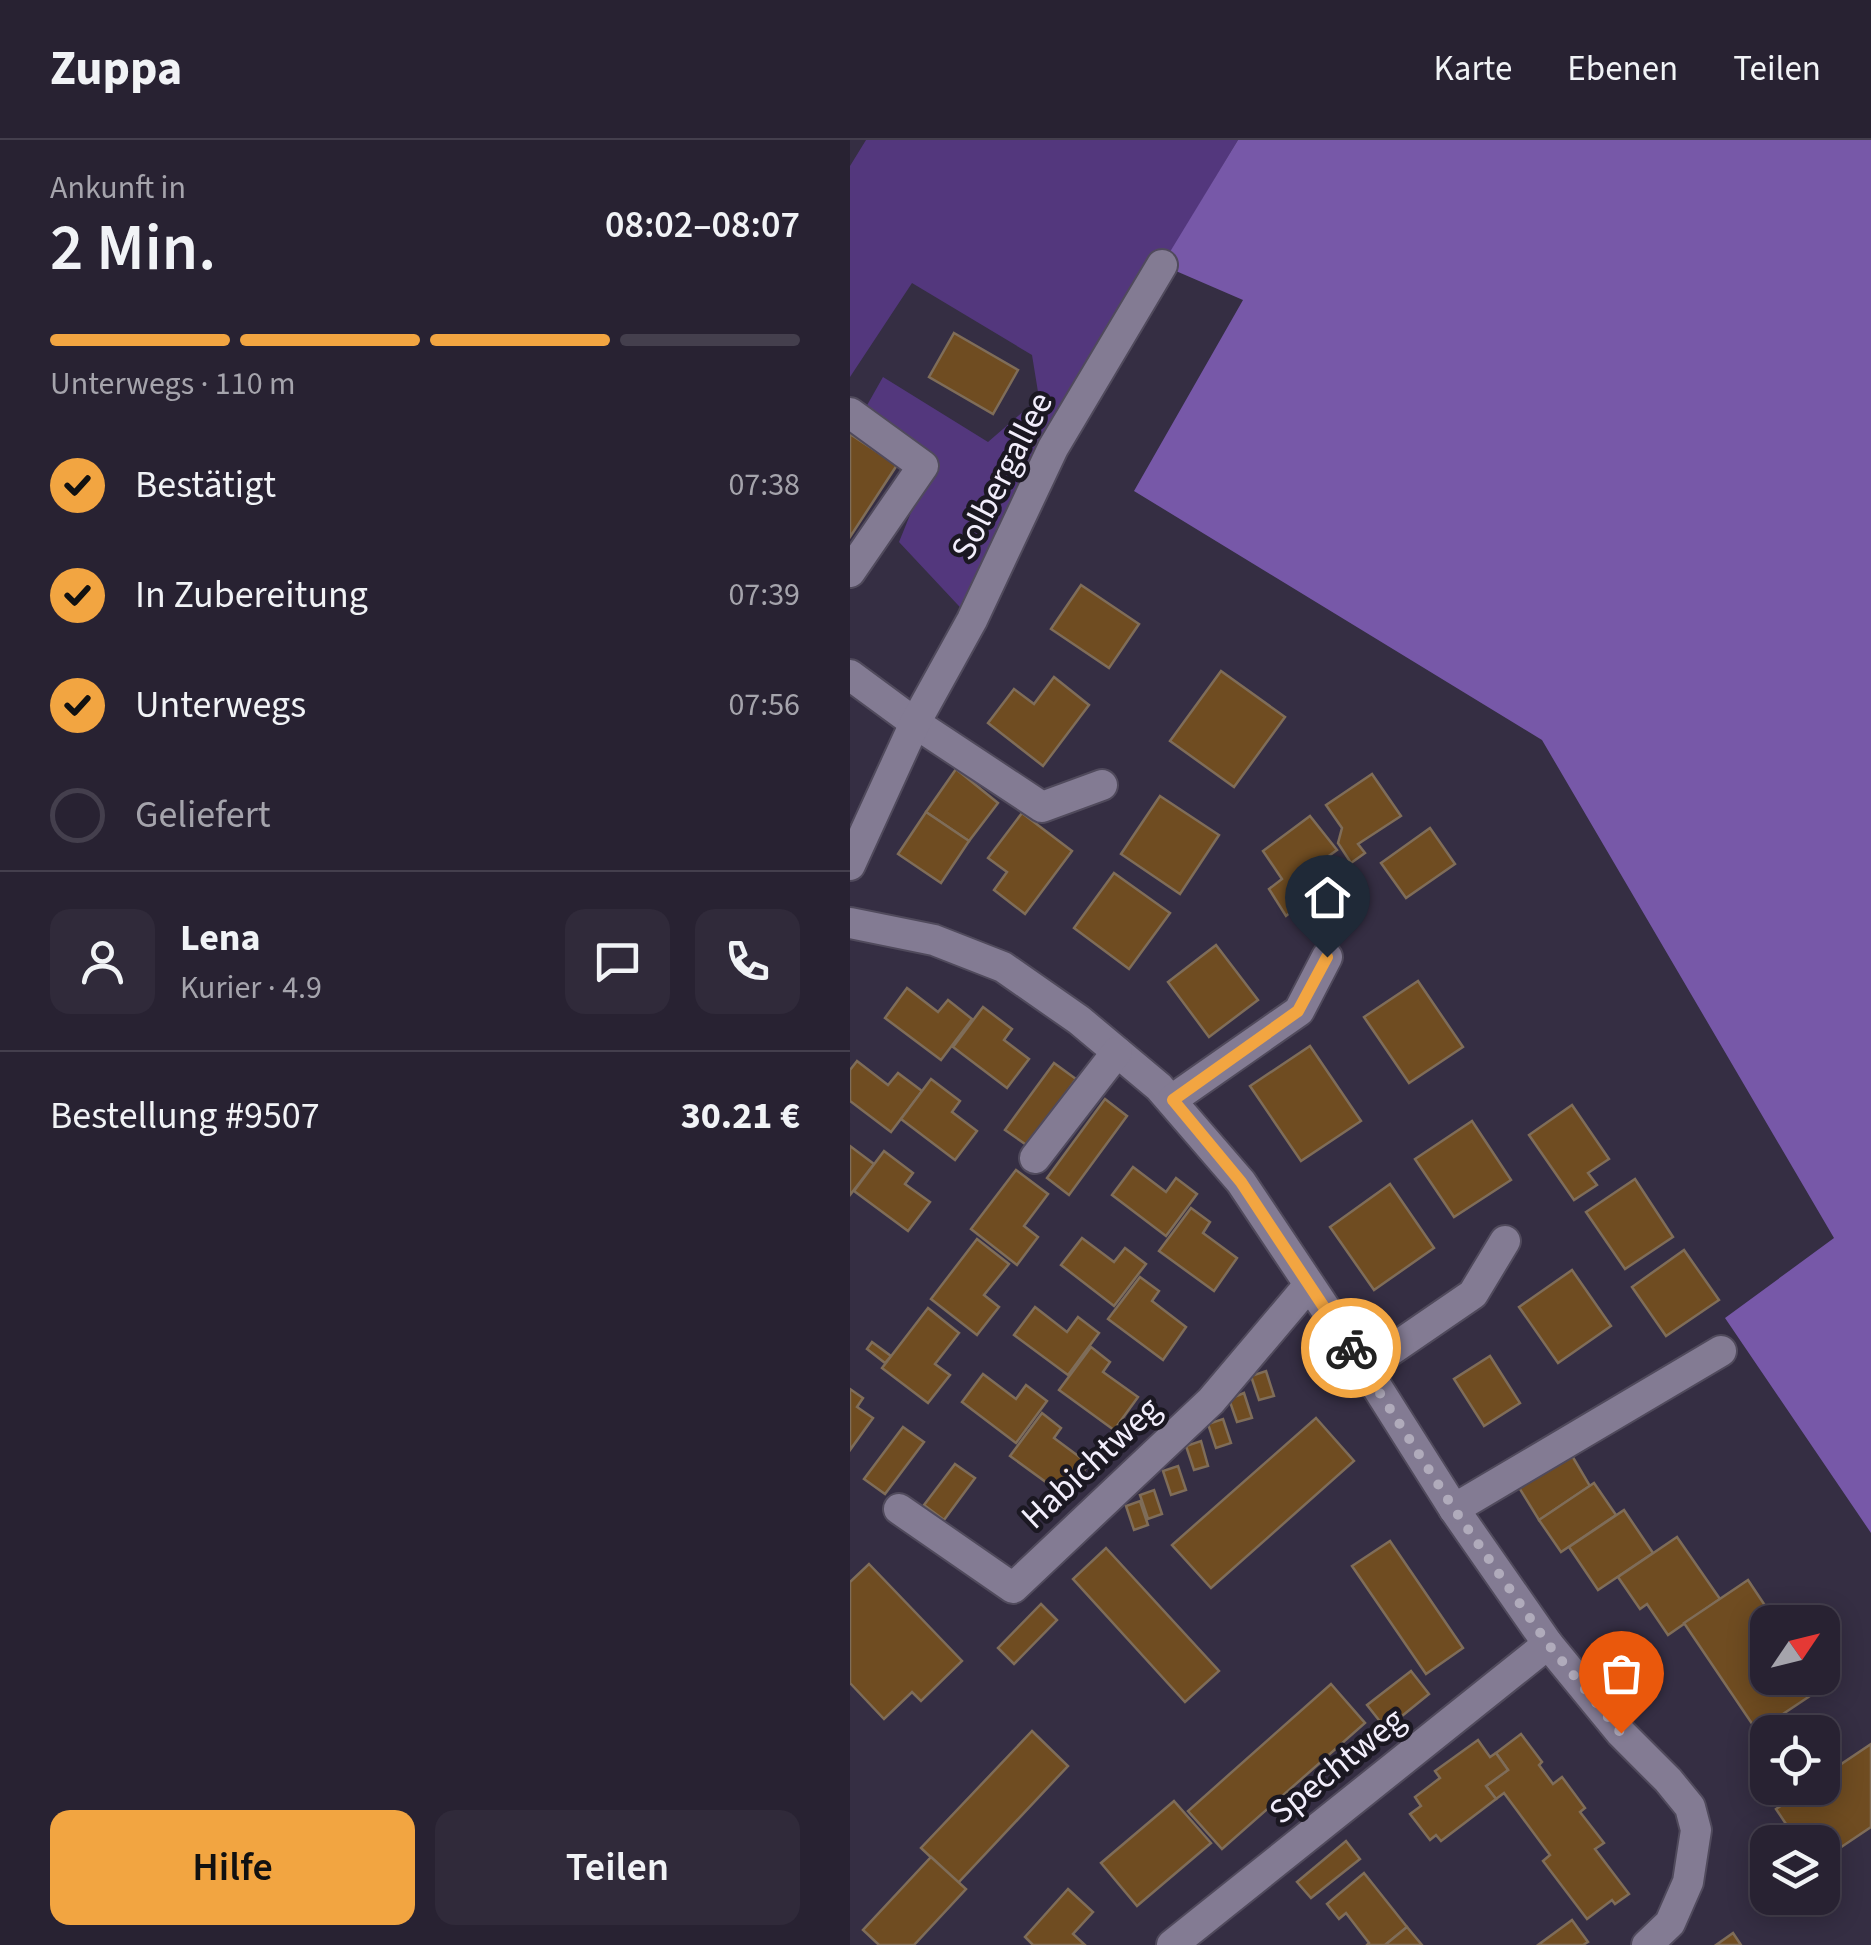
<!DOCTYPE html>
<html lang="de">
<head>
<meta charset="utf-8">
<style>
	:root { --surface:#282232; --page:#302a3a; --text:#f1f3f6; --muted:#a5a4ac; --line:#443f4d; --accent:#f2a541 }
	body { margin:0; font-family:"Source Sans 3",sans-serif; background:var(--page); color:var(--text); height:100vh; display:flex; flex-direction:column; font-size:38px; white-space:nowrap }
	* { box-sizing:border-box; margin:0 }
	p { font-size:32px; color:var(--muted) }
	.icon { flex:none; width:55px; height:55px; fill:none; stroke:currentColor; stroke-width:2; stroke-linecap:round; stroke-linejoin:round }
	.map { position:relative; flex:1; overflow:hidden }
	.details { display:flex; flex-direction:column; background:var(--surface); width:850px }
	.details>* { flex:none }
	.needle { width:65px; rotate:55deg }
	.controls { position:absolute; left:900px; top:1465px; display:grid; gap:20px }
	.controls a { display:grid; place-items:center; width:90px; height:90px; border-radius:20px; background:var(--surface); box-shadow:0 5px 25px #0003,0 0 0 2px var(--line); font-size:50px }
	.pin { position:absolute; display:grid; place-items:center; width:85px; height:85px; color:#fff; margin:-102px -42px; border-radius:50% 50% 50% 0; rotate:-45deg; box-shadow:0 0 10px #0007 }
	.pin .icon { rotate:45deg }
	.courier { position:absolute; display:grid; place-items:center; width:100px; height:100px; margin:-50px; border:8px solid #f2a541; border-radius:50%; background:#fff; color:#222; box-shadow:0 2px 12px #0007 }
	.summary em { font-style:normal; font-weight:600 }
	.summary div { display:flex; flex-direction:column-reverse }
	.summary { display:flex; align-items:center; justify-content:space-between; height:170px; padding:0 50px }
	h1 { font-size:65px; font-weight:600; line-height:75px }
	.bar { display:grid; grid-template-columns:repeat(4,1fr); gap:15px 10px; align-content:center; height:120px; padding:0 50px }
	.bar i { height:12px; border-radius:8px; background:var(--line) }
	.bar .active { background:var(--accent) }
	.bar p { grid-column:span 4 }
	.line { display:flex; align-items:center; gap:25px; padding:0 50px; border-top:2px solid var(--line) }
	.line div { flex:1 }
	.round { display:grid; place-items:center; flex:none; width:105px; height:105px; border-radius:20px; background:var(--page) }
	ol { padding:0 50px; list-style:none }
	li { display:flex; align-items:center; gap:30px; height:110px }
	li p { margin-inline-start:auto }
	li .icon { padding:10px; border-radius:50%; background:var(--accent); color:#111; stroke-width:4 }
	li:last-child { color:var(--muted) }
	li i { width:55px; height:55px; border:5px solid var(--line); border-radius:50% }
	.button { display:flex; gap:20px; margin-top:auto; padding:20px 50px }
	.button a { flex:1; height:115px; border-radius:20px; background:var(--accent); color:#111; font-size:40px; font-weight:600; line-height:115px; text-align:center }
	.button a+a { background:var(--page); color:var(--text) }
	header { display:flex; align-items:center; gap:60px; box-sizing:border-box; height:140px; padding:0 50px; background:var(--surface); border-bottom:2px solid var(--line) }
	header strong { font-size:48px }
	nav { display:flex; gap:55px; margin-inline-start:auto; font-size:35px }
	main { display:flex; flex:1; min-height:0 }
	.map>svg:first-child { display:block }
	.green { fill:#53377d }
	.forest { fill:#7758a8 }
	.building { fill:#6f4c21; stroke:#7f6d59; stroke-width:2.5 }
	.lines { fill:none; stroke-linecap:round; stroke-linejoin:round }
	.minor-casing { stroke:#504a5c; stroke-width:34 }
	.minor { stroke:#837b93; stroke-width:30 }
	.done { stroke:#b0abbb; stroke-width:10; stroke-dasharray:0 18 }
	.route { stroke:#f2a541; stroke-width:12 }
	.labels { text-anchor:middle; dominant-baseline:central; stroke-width:9; stroke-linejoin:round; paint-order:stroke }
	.street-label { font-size:35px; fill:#f2eefc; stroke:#1b1822 }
</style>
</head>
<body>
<header>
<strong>Zuppa</strong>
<nav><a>Karte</a><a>Ebenen</a><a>Teilen</a></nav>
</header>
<main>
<section class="details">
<div class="summary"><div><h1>2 Min.</h1><p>Ankunft in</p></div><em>08:02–08:07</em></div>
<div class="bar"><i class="active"></i><i class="active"></i><i class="active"></i><i></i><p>Unterwegs · 110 m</p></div>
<ol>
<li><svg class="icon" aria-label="check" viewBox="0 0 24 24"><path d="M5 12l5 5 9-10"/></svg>Bestätigt<p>07:38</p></li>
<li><svg class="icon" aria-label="check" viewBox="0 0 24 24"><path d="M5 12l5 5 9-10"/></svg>In Zubereitung<p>07:39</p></li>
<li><svg class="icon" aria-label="check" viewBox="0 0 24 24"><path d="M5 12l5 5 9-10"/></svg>Unterwegs<p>07:56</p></li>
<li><i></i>Geliefert</li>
</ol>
<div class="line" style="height:180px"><a class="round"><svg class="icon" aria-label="person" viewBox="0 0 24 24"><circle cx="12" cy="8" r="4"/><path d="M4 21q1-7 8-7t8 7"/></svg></a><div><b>Lena</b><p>Kurier · 4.9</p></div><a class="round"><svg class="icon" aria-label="chat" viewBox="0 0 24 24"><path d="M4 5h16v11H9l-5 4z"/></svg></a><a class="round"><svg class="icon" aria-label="phone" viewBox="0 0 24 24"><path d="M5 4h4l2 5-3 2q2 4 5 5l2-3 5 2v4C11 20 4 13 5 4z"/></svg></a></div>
<div class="line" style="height:130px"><div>Bestellung #9507</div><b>30.21 €</b></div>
<div class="button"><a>Hilfe</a><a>Teilen</a></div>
</section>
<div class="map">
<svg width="1021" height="1805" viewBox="0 0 1021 1805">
	<rect width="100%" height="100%" fill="#352e43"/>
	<!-- green -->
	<path class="green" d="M16 0H388L203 308 122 480 49 402 73 343 7 283 33 237 138 302 189 258 182 215 62 143 0 237V26Z"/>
	<!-- forest -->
	<path class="forest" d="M388 0H1021V1393L875 1178 984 1098 692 600 284 351 393 160 312 125Z"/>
	<!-- building -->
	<g class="building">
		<path d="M104 193 168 230 143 274 79 237Z"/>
		<path d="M0 294 47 325 0 397Z"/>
		<path d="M231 445 289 484 259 528 201 489Z"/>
		<path d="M371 531 435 577 384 647 320 601Z"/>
		<path d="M204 537 239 565 193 626 138 583 164 549 184 564Z"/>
		<path d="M106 629 148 663 119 701 76 672Z"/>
		<path d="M522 634 551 676 508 704 515 713 501 723 488 703 492 688 476 665Z"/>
		<path d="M310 656 369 695 330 754 271 714Z"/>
		<path d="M76 672 119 701 91 743 48 714Z"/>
		<path d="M172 673 222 711 175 774 144 750 157 732 138 718Z"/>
		<path d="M460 676 487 710 469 723 480 740 436 776 419 749 432 739 413 711Z"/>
		<path d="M580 688 605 724 556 758 531 723Z"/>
		<path d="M264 733 320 773 279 829 224 788Z"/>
		<path d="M366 805 408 860 359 897 318 842Z"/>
		<path d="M568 841 613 907 559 943 514 877Z"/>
		<path d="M57 848 88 872 98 860 122 879 91 920 35 878Z"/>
		<path d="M133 867 162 889 154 900 179 919 157 948 103 907Z"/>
		<path d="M460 906 511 981 451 1021 400 946Z"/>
		<path d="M7 921 38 945 48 933 72 951 41 992 0 961V930Z"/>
		<path d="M204 923 226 939 178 1006 155 990Z"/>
		<path d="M81 939 110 961 102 972 127 991 105 1020 51 979Z"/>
		<path d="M255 959 277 976 219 1055 197 1038Z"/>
		<path d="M722 965 759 1019 738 1033 747 1045 724 1060 679 995Z"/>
		<path d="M622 981 661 1040 604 1077 565 1019Z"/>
		<path d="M0 1006 24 1024 0 1055Z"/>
		<path d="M34 1011 63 1033 55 1044 80 1062 58 1091 4 1051Z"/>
		<path d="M283 1027 316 1052 326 1038 347 1054 316 1096 262 1055Z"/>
		<path d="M166 1030 198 1054 174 1086 188 1097 167 1125 121 1089Z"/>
		<path d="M785 1039 823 1097 775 1129 736 1072Z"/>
		<path d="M540 1044 584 1108 524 1150 480 1087Z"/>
		<path d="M341 1068 360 1082 353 1093 387 1118 364 1151 309 1111Z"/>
		<path d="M232 1098 264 1122 275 1108 296 1124 264 1166 211 1125Z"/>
		<path d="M127 1099 159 1124 134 1155 149 1167 127 1195 81 1159Z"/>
		<path d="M834 1110 869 1160 816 1196 782 1147Z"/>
		<path d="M722 1130 761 1186 708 1223 669 1167Z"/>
		<path d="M290 1137 309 1151 302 1161 336 1187 313 1220 258 1179Z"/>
		<path d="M185 1167 217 1192 228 1177 249 1193 218 1235 164 1195Z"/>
		<path d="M78 1168 109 1193 85 1224 100 1235 78 1263 32 1228Z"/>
		<path d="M22 1202 41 1216 35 1223 17 1209Z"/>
		<path d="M241 1207 260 1222 253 1232 288 1257 264 1290 209 1250Z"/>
		<path d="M640 1216 670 1263 634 1286 604 1239Z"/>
		<path d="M416 1231 424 1256 409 1260 401 1236Z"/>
		<path d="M133 1234 166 1259 176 1245 197 1261 166 1303 112 1262Z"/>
		<path d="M0 1249 13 1258 7 1267 23 1278 0 1310Z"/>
		<path d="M394 1253 402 1278 387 1282 379 1259Z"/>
		<path d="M192 1273 211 1288 204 1298 239 1324 215 1356 160 1316Z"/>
		<path d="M466 1278 504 1321 361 1448 322 1405Z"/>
		<path d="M373 1279 381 1303 366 1308 358 1284Z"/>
		<path d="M53 1287 74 1302 35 1354 14 1339Z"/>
		<path d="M351 1301 358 1326 344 1330 336 1306Z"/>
		<path d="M721 1314 740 1346 689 1380 668 1346Z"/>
		<path d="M105 1324 125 1338 94 1380 74 1365Z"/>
		<path d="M328 1326 336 1350 321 1355 313 1331Z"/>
		<path d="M744 1343 766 1375 711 1412 689 1380Z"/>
		<path d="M304 1350 312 1374 298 1379 290 1355Z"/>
		<path d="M290 1361 298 1385 284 1390 276 1366Z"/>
		<path d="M774 1370 803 1413 748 1450 719 1407Z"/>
		<path d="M827 1397 870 1459 818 1495 797 1464 790 1469 768 1437Z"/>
		<path d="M540 1401 613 1508 576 1534 502 1426Z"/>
		<path d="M256 1408 369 1531 335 1562 223 1439Z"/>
		<path d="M19 1424 112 1521 71 1561 62 1552 34 1579 0 1543V1442Z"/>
		<path d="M898 1440 926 1482H918V1538H947L960 1556 907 1591 834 1483Z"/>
		<path d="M191 1464 207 1480 164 1524 148 1508Z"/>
		<path d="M561 1531 579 1554 536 1589 517 1565Z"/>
		<path d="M481 1544 515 1583 372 1709 338 1671Z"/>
		<path d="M182 1591 218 1626 108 1743 71 1708Z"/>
		<path d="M671 1594 692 1622 689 1625 703 1644 712 1637 735 1668 730 1672 754 1703 745 1709 779 1754 765 1764 762 1760 737 1779 693 1721 700 1715 654 1653 646 1659 636 1646 658 1630 646 1613Z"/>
		<path d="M628 1600 640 1617 646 1613 658 1630 636 1646 646 1659 591 1701 586 1695 580 1700 560 1674 571 1666 565 1657 590 1638 585 1631Z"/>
		<path d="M1021 1604V1687L972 1720V1702H948L926 1669 957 1648H972V1637Z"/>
		<path d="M324 1661 361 1703 287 1766 251 1723Z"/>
		<path d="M496 1701 510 1719 461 1758 447 1742Z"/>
		<path d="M81 1717 116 1749 64 1805H29L13 1790Z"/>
		<path d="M514 1733 557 1787 535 1805H517L519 1803 496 1773 489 1779 477 1764Z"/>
		<path d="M218 1749 243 1772 223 1794 235 1805H183L175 1797Z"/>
		<path d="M722 1780 738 1802 733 1805H688Z"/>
		<path d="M557 1787 572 1805H535Z"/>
		<path d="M883 1793 891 1805H866Z"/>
	</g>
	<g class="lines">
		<!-- minor casing -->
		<g class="minor-casing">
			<g id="minor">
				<path d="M0 273 73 326 0 432"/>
				<path d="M0 535 65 583 192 667 252 645"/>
				<path d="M0 725 65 583 122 480 203 308 312 125"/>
				<path d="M0 783 84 800 153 827 229 880 309 947 391 1042 515 1228 604 1369 698 1504 771 1593 818 1640 840 1667 846 1690 838 1742 820 1783 797 1805"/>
				<path d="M323 959 449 871 477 817"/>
				<path d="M185 1018 267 912"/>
				<path d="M515 1228 623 1154 655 1101"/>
				<path d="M49 1369 163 1448 361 1261 459 1145"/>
				<path d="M604 1369 871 1211"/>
				<path d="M322 1805 698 1504"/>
			</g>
		</g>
		<!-- minor -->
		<use href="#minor" class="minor"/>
	</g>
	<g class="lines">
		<!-- done -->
		<path class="done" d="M501 1208 604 1369 698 1504 771 1593"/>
		<!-- route -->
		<path class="route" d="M477 817 448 871 323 960 391 1042 501 1208"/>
	</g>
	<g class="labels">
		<!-- street labels -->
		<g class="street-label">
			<text transform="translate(152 336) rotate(-63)">Solbergallee</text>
			<text transform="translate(241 1323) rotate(-43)">Habichtweg</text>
			<text transform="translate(487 1626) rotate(-39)">Spechtweg</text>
		</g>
	</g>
</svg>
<div class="controls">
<a><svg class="needle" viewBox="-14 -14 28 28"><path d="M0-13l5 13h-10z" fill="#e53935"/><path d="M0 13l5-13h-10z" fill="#a5a4ac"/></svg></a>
<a><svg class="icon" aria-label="locate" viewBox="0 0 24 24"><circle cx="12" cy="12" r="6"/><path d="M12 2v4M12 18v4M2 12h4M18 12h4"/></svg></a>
<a><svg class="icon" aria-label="layers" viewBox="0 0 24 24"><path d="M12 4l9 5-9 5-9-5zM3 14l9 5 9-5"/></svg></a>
</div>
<div class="pin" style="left:771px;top:1593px;background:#ea580c"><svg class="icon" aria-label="bag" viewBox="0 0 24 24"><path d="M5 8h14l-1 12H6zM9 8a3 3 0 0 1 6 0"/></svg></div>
<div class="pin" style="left:477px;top:817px;background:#1f2937"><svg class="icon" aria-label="home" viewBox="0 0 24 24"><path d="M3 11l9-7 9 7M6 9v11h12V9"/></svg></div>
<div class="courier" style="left:501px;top:1208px"><svg class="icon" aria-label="bike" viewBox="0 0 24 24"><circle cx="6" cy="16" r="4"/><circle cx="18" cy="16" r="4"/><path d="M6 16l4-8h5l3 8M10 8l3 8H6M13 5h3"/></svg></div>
</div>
</main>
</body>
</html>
